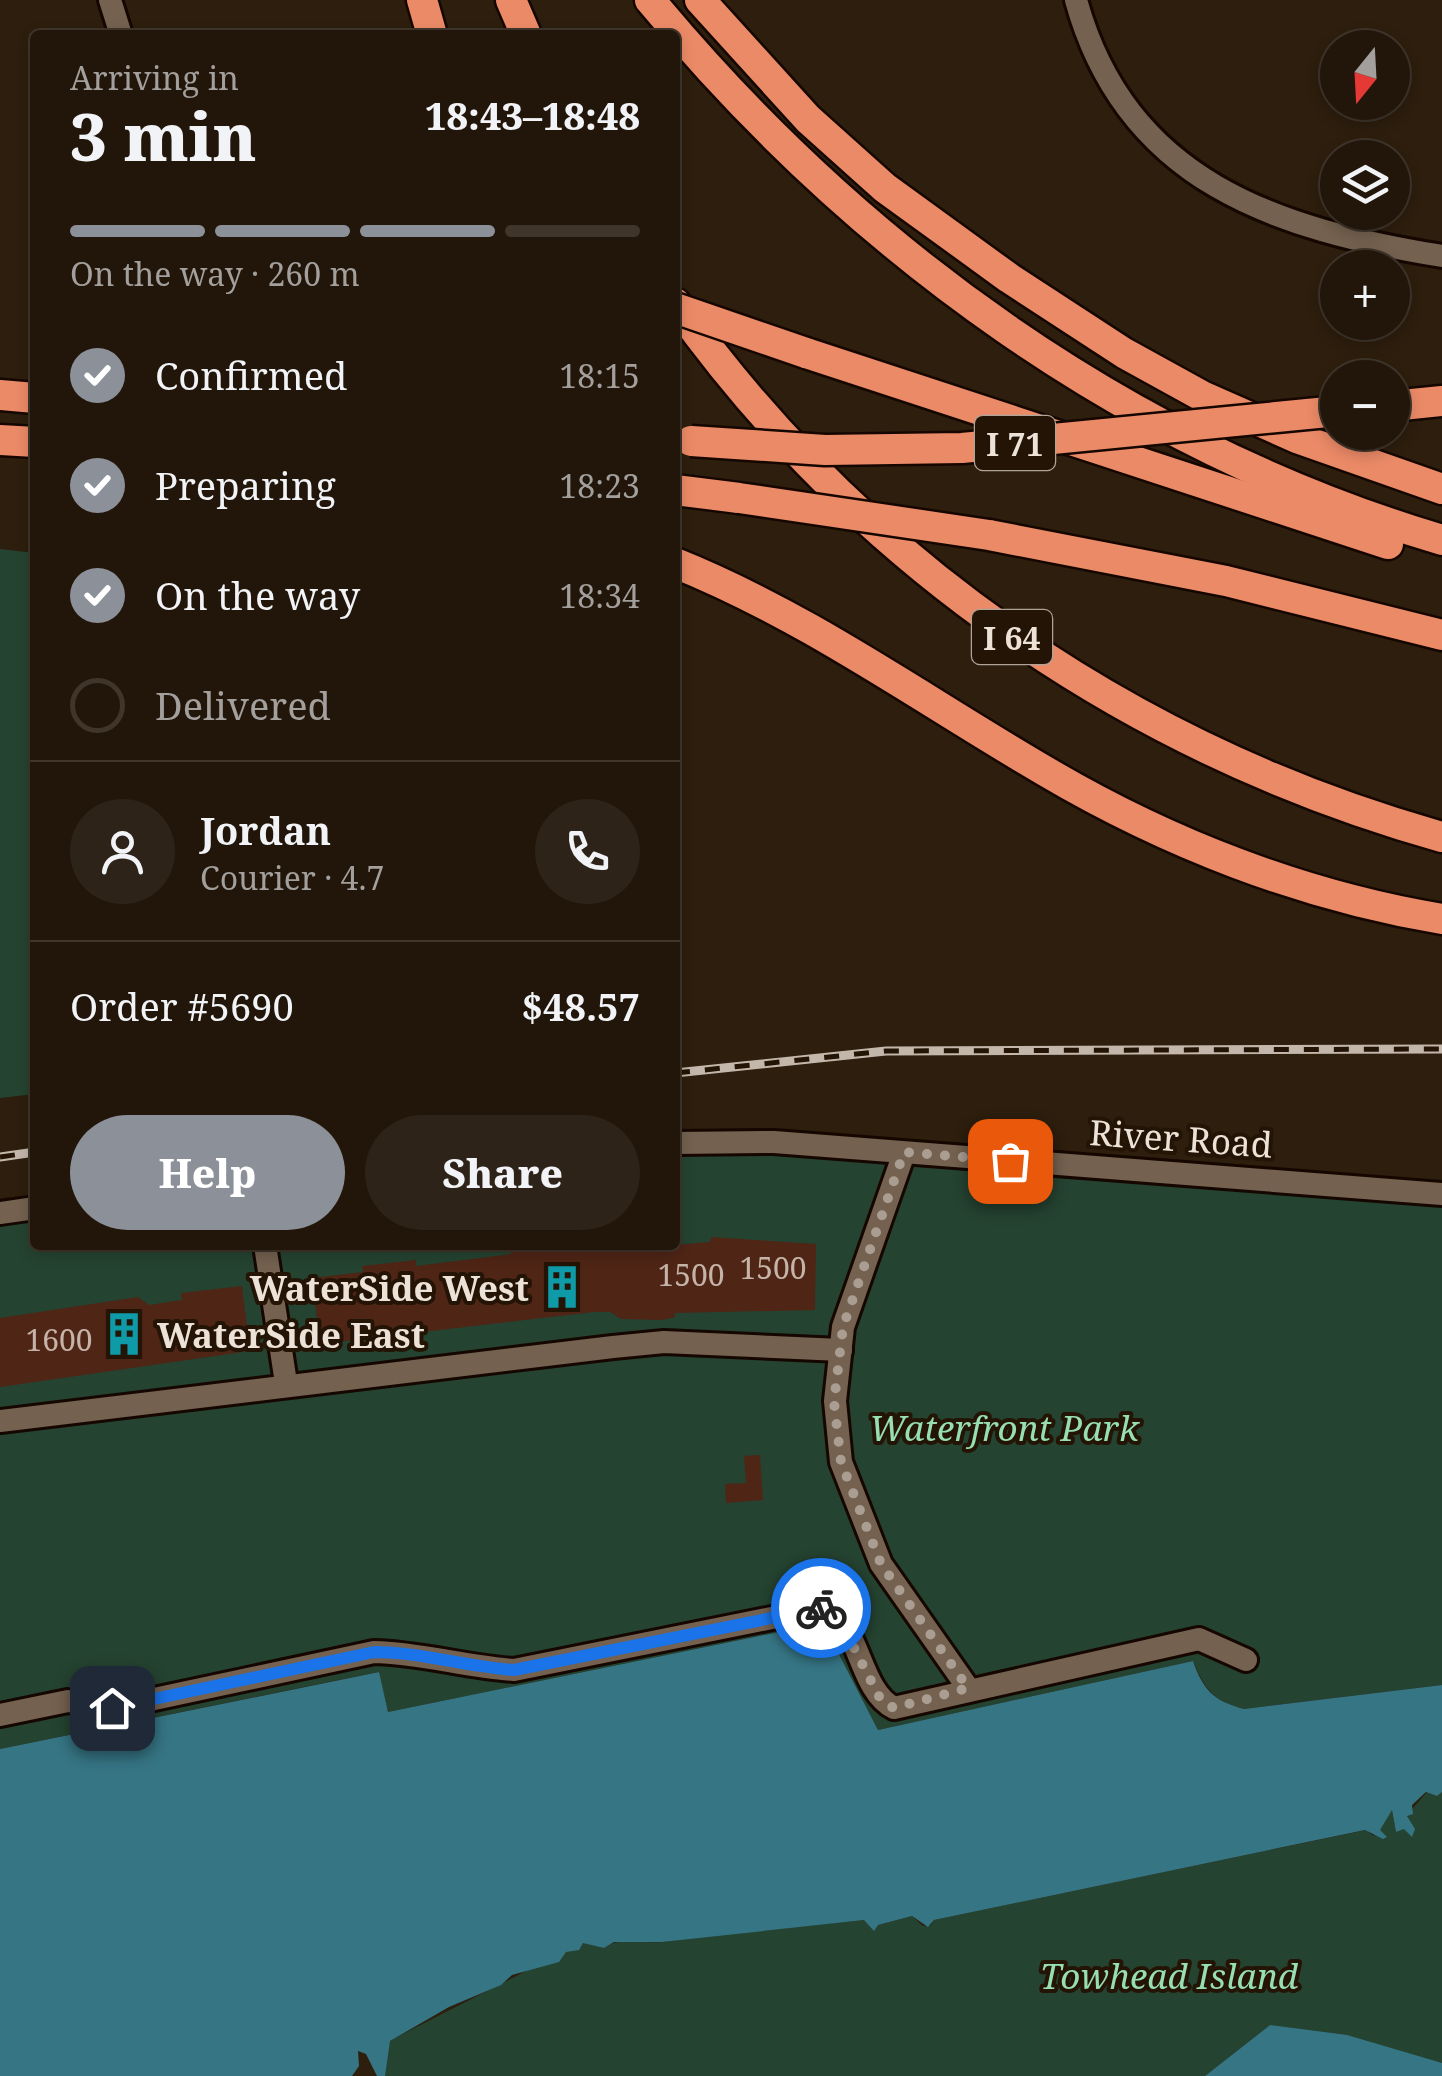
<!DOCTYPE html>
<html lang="en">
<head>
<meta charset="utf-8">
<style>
	:root { --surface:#22160a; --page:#2e2318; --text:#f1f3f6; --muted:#a29f9c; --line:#3f352b; --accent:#8c9099 }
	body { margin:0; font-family:"Noto Serif",serif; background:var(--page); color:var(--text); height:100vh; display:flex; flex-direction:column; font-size:38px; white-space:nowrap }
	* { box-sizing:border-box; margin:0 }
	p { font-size:32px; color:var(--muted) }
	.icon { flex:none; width:55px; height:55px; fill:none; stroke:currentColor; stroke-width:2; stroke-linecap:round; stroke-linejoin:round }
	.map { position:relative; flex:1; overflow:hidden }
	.details { position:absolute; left:30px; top:30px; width:650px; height:1220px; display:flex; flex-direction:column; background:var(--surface); border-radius:10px; box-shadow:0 5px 15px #0003,0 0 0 2px var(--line) }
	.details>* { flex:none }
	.needle { width:65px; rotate:198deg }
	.controls { position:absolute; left:1320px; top:30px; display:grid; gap:20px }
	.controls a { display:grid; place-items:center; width:90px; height:90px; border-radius:50%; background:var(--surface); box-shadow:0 5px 15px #0003,0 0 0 2px var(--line); font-size:50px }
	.pin { position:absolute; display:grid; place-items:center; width:85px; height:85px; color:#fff; margin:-42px; border-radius:20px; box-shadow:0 5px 15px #0006 }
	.courier { position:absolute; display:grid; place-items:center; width:100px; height:100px; margin:-50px; border:8px solid #1a73e8; border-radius:50%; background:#fff; color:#222; box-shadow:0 2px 12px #0007 }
	.summary em { font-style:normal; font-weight:800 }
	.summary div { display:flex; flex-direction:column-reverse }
	.summary { display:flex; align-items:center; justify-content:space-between; height:170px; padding:0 40px }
	h1 { font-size:65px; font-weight:800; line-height:75px }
	.bar { display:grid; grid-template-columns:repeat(4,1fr); gap:15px 10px; align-content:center; height:120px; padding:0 40px }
	.bar i { height:12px; border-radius:8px; background:var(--line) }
	.bar .on { background:var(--accent) }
	.bar p { grid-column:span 4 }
	.line { display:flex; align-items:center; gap:25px; padding:0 40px; border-top:2px solid var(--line) }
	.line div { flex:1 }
	.round { display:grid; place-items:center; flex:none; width:105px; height:105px; border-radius:52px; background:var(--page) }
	ol { padding:0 40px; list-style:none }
	li { display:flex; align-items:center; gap:30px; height:110px }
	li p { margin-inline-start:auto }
	li .icon { padding:10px; border-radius:50%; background:var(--accent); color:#fff; stroke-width:4 }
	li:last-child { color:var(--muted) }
	li i { width:55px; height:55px; border:5px solid var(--line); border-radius:50% }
	.action { display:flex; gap:20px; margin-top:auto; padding:20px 40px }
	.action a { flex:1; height:115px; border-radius:60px; background:var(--accent); color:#fff; font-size:40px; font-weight:800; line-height:115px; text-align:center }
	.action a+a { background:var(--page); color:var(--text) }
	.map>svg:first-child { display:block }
	.green { fill:#254331 }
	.water { fill:#367584 }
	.building { fill:#4f2516 }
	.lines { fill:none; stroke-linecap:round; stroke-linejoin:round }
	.minor-casing { stroke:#150700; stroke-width:28 }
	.highway-casing { stroke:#150700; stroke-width:35 }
	.minor { stroke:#74614f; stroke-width:22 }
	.highway { stroke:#eb8a67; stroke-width:30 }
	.rail-casing { stroke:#c3b7ab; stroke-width:9 }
	.rail { stroke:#231405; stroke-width:5; stroke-dasharray:15; stroke-linecap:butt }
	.highway-bridge-casing { stroke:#150700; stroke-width:35; stroke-linecap:butt }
	.highway-bridge { stroke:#eb8a67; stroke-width:30 }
	.done { stroke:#aa9d91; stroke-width:10; stroke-dasharray:0 18 }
	.route { stroke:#1a73e8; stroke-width:12 }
	.labels { text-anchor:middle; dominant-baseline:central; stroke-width:8; stroke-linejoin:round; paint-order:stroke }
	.number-label { font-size:30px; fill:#c6b3a8 }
	.shield { fill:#231405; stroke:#b0a499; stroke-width:2.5 }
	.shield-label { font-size:32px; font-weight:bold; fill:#ede2d8 }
	.street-label { font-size:35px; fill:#ede2d8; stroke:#231405 }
	.poi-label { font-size:35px; font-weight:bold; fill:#ede2d8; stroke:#231405; text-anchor:end }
	.park-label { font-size:35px; font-style:italic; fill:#97dfb1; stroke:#231405 }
</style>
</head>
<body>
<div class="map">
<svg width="1442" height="2076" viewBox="0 0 1442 2076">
	<rect width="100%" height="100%" fill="#2d1e0d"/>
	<!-- green -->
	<g class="green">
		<path d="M0 549 35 553V1094L0 1098Z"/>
		<path d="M675 1145 1442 1193V1685L1244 1709C1213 1701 1205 1689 1193 1661L878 1730 823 1623 388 1712 378 1672 0 1749V1220L35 1215V1245H675Z"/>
		<path d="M1427 1792 1437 1796 1442 1792V2063L1270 2025 1205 2076H385L384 2072 386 2044 395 2038 583 1942 604 1948C619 1936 643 1944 663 1942 730 1932 797 1927 864 1920L878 1925 912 1916 923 1926 931 1925 934 1920 1366 1830 1374 1836 1392 1810 1396 1832 1410 1826 1407 1815Z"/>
	</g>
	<!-- water -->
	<g class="water">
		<path d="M823 1623 878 1730 1193 1661C1203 1690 1214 1701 1244 1709L1442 1685V1792L1437 1796 1426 1792 1412 1805 1413 1814 1407 1816 1415 1829 1412 1837 1404 1829 1396 1832 1392 1810 1380 1830 1387 1837 1383 1839 1365 1830 934 1920 928 1927 912 1916 878 1925 874 1931 864 1920 662 1942H614L604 1948 583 1943 579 1950 566 1952 559 1962 512 1975 501 1985 449 2007 390 2041 385 2076H377L366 2054 358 2051 359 2066 352 2076H0V1749L379 1672 388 1712Z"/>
		<path d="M1270 2025 1347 2035 1442 2063V2076H1205Z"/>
	</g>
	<!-- building -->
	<g class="building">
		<path d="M711 1237 816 1244 815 1310 675 1313V1317L663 1320 621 1319 610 1312H594L320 1344 312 1278 363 1272 362 1266 416 1260V1266L511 1254V1248L536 1245H675L710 1242Z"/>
		<path d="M242 1286 250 1351 0 1387V1318L138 1297 149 1305 182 1300 181 1293Z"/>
		<path d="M760 1455 763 1500 726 1503 725 1484 746 1483 744 1456Z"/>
	</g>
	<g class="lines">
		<!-- minor casing -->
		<g class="minor-casing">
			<g id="minor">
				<path d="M110 0 121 35"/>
				<path d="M1076 0C1126 182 1277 229 1442 256"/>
				<path d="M675 1143 774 1142 1442 1194"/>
				<path d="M904 1153 843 1327 835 1401 841 1462 881 1564 968 1688"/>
				<path d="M0 1213 35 1208"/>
				<path d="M265 1245 286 1383"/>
				<path d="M0 1421 613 1347 664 1342 841 1350"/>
				<path d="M0 1715 68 1701 112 1708 374 1652C422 1653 466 1667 514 1670L821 1608C861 1619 857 1689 894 1708L1199 1639 1246 1660"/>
			</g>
		</g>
		<!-- highway casing -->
		<g class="highway-casing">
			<g id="highway">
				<path d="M422 0 432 35"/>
				<path d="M511 0 526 35"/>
				<path d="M650 0C858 251 1128 446 1442 540"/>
				<path d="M700 0 808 119 885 188 1009 278 1124 353 1202 396 1297 438 1442 489"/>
				<path d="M675 303C862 565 1133 750 1442 837"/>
				<path d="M806 353 1388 544"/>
				<path d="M0 395 35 398"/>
				<path d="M1392 406 1442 401"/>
				<path d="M0 440 35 442"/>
				<path d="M675 490 739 498"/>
				<path d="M989 535 1226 581 1442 635"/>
				<path d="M675 563C807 616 923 700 1045 771 1167 843 1303 896 1442 919"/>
			</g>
		</g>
		<!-- minor -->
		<use href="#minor" class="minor"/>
		<!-- highway -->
		<use href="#highway" class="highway"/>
		<!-- rail casing -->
		<g class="rail-casing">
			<g id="rail">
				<path d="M675 1073 886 1051 1442 1049"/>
				<path d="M0 1157 35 1152"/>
			</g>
		</g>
		<!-- rail -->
		<use href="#rail" class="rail"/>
		<!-- highway-bridge casing -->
		<g class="highway-bridge-casing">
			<g id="highway-bridge">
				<path d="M675 308 806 353"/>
				<path d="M691 441 825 450 962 448 1338 411"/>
				<path d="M739 498 989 535"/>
			</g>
		</g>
		<!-- highway-bridge -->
		<use href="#highway-bridge" class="highway-bridge"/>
	</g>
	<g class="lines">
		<!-- done -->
		<path class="done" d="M821 1608 839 1619 882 1702 894 1708 968 1688 881 1564 841 1462 834 1402 843 1327 904 1152 1010 1161"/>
		<!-- route -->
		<path class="route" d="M112 1708 374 1652C422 1652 466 1667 514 1670L821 1608"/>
	</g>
	<!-- icons -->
	<defs>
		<g id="building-bare" transform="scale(3.45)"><path d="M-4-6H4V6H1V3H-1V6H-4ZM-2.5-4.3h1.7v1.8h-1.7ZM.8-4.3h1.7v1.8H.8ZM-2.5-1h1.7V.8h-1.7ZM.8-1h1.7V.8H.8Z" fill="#0f9aa8" stroke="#231405" stroke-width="2.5" paint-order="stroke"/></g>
	</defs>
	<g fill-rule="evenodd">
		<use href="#building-bare" x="562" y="1287"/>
		<use href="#building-bare" x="124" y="1334"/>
	</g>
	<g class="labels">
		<!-- number labels -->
		<g class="number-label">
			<text x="773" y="1267">1500</text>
			<text x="691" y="1274">1500</text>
			<text x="59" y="1339">1600</text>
		</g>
		<!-- shield labels -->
		<g class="shield">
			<rect x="975" y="416" width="80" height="54" rx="8"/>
			<rect x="972" y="610" width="80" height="54" rx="8"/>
		</g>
		<g class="shield-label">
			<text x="1015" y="443">I 71</text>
			<text x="1012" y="637">I 64</text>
		</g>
		<!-- street labels -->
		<g class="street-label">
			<text transform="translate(1181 1138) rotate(4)">River Road</text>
		</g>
		<!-- poi labels -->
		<g class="poi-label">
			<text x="529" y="1287">WaterSide West</text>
			<text x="157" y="1334" text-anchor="start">WaterSide East</text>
		</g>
		<!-- park labels -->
		<g class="park-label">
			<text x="1004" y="1427">Waterfront Park</text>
			<text x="1169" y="1975">Towhead Island</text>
		</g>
	</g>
</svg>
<div class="controls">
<a><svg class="needle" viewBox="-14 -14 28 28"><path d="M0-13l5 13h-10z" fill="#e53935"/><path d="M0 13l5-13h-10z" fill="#a29f9c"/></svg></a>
<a><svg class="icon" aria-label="layers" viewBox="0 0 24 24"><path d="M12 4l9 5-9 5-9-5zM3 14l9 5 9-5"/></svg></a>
<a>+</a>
<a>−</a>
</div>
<div class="pin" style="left:1010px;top:1161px;background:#ea580c"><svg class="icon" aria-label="bag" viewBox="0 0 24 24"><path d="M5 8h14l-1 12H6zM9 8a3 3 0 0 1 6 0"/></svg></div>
<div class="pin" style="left:112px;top:1708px;background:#1f2937"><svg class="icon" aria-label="home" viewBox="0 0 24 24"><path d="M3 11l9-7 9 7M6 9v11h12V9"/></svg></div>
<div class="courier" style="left:821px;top:1608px"><svg class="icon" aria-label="bike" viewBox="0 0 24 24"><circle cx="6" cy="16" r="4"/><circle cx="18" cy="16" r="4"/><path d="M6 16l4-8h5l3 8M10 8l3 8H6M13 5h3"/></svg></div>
<section class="details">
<div class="summary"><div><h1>3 min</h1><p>Arriving in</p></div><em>18:43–18:48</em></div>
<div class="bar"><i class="on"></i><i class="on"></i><i class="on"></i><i></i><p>On the way · 260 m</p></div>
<ol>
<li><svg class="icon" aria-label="check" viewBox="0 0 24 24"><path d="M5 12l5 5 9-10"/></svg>Confirmed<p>18:15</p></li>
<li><svg class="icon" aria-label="check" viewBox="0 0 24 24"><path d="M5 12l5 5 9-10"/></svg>Preparing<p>18:23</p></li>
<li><svg class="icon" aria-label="check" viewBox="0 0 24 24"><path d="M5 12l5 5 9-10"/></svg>On the way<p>18:34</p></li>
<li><i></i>Delivered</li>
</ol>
<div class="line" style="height:180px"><a class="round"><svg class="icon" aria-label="person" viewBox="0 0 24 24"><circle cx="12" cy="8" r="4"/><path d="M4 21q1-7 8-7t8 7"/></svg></a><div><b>Jordan</b><p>Courier · 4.7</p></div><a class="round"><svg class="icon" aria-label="phone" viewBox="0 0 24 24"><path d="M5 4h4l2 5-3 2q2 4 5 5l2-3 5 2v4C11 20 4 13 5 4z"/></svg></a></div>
<div class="line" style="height:130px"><div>Order #5690</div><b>$48.57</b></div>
<div class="action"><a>Help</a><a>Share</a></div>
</section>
</div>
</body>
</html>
